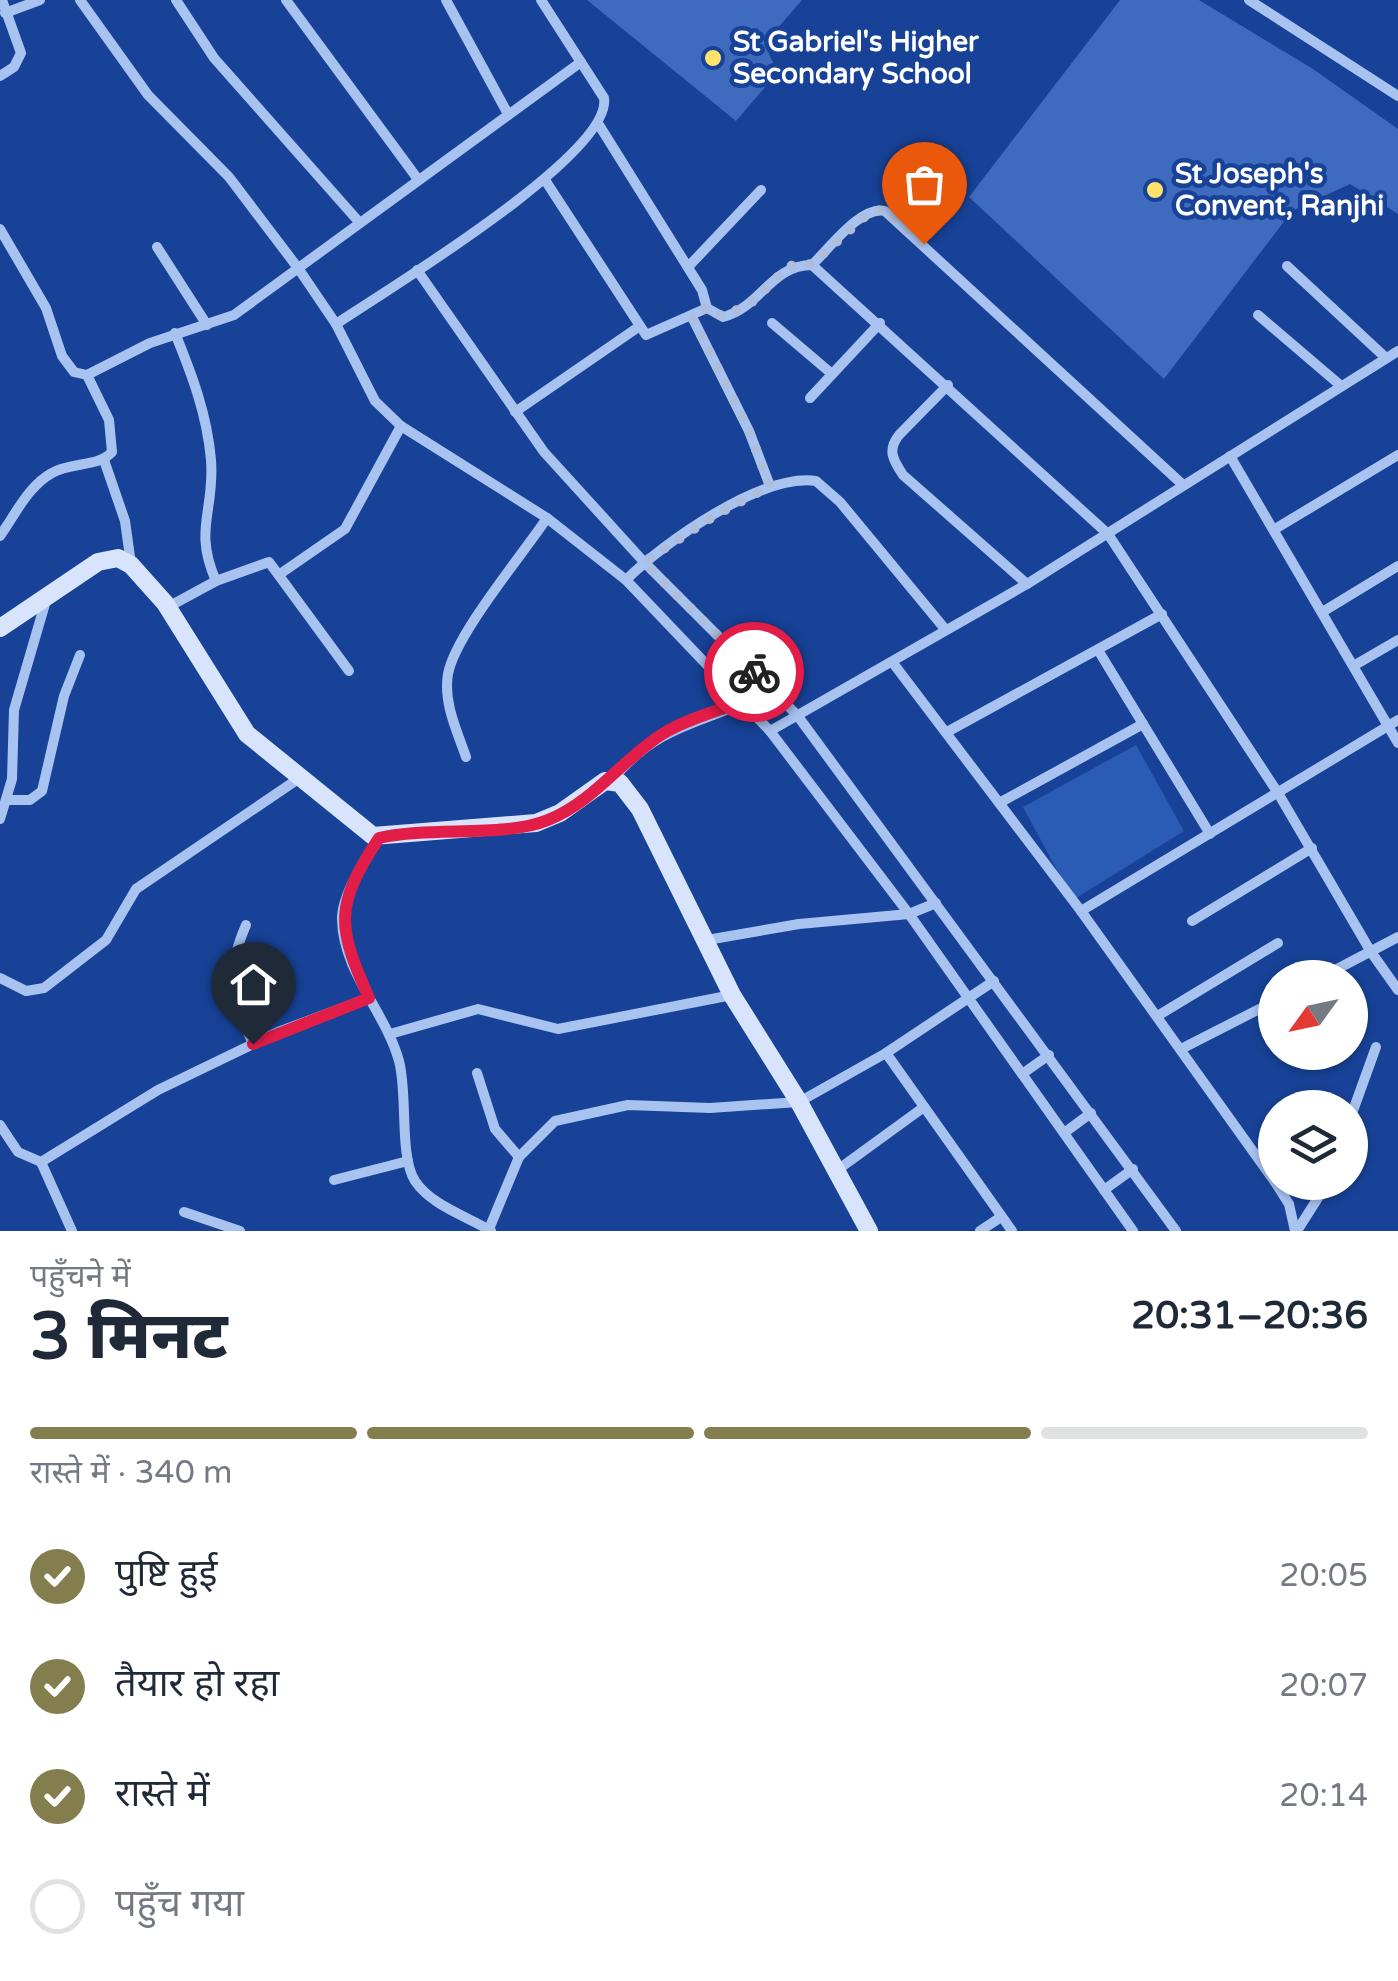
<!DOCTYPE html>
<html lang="hi">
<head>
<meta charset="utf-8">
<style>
	:root { --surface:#fff; --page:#f2f2f3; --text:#1f2937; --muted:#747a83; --line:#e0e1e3; --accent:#847d4e }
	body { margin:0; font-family:"Varela Round","Noto Sans Devanagari",sans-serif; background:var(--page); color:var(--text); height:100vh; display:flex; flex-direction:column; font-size:38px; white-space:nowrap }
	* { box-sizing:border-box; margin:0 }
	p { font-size:32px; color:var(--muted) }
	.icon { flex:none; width:55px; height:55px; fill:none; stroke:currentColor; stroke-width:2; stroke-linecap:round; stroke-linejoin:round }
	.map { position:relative; height:1231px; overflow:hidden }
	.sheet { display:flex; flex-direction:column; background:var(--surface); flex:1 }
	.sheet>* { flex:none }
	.needle { width:65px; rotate:237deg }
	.tools { position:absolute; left:1258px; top:960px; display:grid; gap:20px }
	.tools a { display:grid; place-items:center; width:110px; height:110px; border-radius:50%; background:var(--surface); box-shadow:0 2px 8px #0004; font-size:50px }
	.pin { position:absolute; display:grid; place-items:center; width:85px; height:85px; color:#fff; margin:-102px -42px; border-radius:50% 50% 50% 0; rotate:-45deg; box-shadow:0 0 10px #0007 }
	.pin .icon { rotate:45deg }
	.courier { position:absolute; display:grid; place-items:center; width:100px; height:100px; margin:-50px; border:8px solid #e11d48; border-radius:50%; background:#fff; color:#222; box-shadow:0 2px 12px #0007 }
	.overview em { font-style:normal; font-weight:800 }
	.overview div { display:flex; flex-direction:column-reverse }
	.overview { display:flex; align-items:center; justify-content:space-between; height:170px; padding:0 30px }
	h1 { font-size:65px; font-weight:800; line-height:75px }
	.bar { display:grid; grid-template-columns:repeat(4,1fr); gap:15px 10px; align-content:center; height:120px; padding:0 30px }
	.bar i { height:12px; border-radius:8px; background:var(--line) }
	.bar .active { background:var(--accent) }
	.bar p { grid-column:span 4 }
	ol { padding:0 30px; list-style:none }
	li { display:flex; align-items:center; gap:30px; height:110px }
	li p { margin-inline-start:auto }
	li .icon { padding:10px; border-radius:50%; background:var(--accent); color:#fff; stroke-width:4 }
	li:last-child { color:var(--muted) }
	li i { width:55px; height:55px; border:5px solid var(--line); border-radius:50% }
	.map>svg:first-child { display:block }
	.green { fill:#2a5bb5 }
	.building { fill:#3f6bbe }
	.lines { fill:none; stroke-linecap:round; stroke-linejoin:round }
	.street { stroke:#a9c3f1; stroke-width:10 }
	.secondary { stroke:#d8e4fc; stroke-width:18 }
	.done { stroke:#aebddb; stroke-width:10; stroke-dasharray:0 18 }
	.route { stroke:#e11d48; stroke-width:12 }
	.poi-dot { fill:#ffe36a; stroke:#174297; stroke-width:4 }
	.labels { text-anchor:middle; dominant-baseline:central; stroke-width:9; stroke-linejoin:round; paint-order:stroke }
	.poi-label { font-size:28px; font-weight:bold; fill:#fff; stroke:#174297; text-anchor:start }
</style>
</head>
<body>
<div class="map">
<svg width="1398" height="1231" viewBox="0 0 1398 1231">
	<rect width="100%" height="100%" fill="#174297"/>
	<!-- green -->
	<path class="green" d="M1136 745 1184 831 1073 900 1023 807Z"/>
	<!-- building -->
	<g class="building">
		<path d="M587 0H802L764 44 778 72 736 121Z"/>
		<path d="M1120 0H1199L1313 69 1398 129V214L1350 184 1292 211 1164 379 969 197Z"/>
	</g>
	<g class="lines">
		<!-- street -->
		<g class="street">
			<path d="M80 0 148 95 229 177 298 268 336 324 375 401 401 426 547 518 626 580 770 731 909 914 1133 1231"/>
			<path d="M176 0 214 58 359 222"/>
			<path d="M286 0 417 178"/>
			<path d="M446 0 508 114"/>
			<path d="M1249 0 1398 96"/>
			<path d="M5 13 40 0"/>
			<path d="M0 76 14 67 21 53 2 0"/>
			<path d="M599 125 702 290 707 308 723 317C761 307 771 265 812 265L1108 534 1278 793 1371 952 1398 990"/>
			<path d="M545 180 646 335 707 308"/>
			<path d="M0 229 46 308 62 356 74 372 87 375 150 343 234 315 581 62"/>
			<path d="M157 247 207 325"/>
			<path d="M812 265C829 249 861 205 885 211L1182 484"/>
			<path d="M1287 266 1386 358"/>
			<path d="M688 267 761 190"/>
			<path d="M417 270 544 452 644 562 797 715 1176 1231"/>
			<path d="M1258 315 1340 385"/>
			<path d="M692 317 749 431 770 486"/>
			<path d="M772 323 832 374"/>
			<path d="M336 324C385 291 613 154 604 98L541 0"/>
			<path d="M175 333C192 375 207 414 211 460 215 511 193 529 216 581"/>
			<path d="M948 385 899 435C887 450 893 460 903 475L1027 584"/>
			<path d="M810 398 880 323"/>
			<path d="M515 412 637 328"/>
			<path d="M1230 456 1398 743"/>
			<path d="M104 460 125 521 131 564"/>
			<path d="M1275 529 1398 455"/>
			<path d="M0 536C15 515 28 486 52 473 70 462 99 467 112 452L109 420 87 375"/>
			<path d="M280 574 345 529 401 426"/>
			<path d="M626 580C663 543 762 473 816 481L840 502 945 629"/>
			<path d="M168 607 216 581 269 562 349 671"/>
			<path d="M1324 611 1398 566"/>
			<path d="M1098 650 1210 834"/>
			<path d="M893 663 1081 911 1398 720"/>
			<path d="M1355 665 1398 640"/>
			<path d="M770 731 1027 584 1398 351"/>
			<path d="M947 732 1162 614"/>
			<path d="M466 757C457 731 443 702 448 674 455 635 523 554 547 518"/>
			<path d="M612 780C662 719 709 725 771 689"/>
			<path d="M8 800H30L42 791 64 696 80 655"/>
			<path d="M1001 802 1143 724"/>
			<path d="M0 819 12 779 14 710 47 597"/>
			<path d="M379 837C366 858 341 896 342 920 343 972 386 1013 399 1061 408 1094 399 1156 415 1181 432 1206 467 1216 491 1231"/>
			<path d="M1081 911 1275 1182"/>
			<path d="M1192 921 1312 848"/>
			<path d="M246 925C224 976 232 995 253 1044"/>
			<path d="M707 940 799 924 909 914 936 903"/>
			<path d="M0 978 26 991 44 988 106 940 136 889 301 777"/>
			<path d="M1320 978 1398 937"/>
			<path d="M1159 1015 1278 943"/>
			<path d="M390 1034 478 1009 558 1029 732 995"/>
			<path d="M1183 1048 1275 1001"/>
			<path d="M886 1053 1012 1231"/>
			<path d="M477 1073 495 1129 519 1157"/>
			<path d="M1022 1074 1049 1055"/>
			<path d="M1350 1119 1376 1047"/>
			<path d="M0 1125 18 1152 41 1162 158 1090 278 1032 369 998"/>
			<path d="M1064 1133 1091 1113"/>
			<path d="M41 1162 72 1231"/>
			<path d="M836 1171 924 1107"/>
			<path d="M334 1180 408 1161"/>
			<path d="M1275 1182 1289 1204 1295 1231"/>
			<path d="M1104 1190 1133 1169"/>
			<path d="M184 1212 240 1231"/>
			<path d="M489 1229 519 1157 555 1121 628 1105 710 1108 799 1102 886 1053 994 981"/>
			<path d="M980 1231 1001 1217"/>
			<path d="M1297 1231 1328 1182"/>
		</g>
		<!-- secondary -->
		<path class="secondary" d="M0 628 98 562 118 558 131 565 165 603 247 734 373 836 536 823 560 813 605 781 620 783 640 809 732 995 799 1102 869 1231"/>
	</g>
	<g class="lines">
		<!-- done -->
		<path class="done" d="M754 672 644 562 714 516 770 486 749 431 692 317 706 308 724 317 752 302 789 266 812 264 872 210 885 211 924 244"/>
		<!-- route -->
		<path class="route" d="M253 1044 369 998C337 926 334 906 379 838 430 826 504 838 548 820 594 802 623 758 664 733 697 713 737 708 770 688L754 672"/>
	</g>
	<!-- markers -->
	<g class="poi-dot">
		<circle cx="713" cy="58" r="10"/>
		<circle cx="1155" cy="190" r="10"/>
	</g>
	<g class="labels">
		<!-- poi labels -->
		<g class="poi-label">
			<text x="733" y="42">St Gabriel's Higher<tspan x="733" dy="32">Secondary School</tspan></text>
			<text x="1175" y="174">St Joseph's<tspan x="1175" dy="32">Convent, Ranjhi</tspan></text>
		</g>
	</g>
</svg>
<div class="tools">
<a><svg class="needle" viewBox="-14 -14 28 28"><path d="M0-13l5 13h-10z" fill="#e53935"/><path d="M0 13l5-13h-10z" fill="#747a83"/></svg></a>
<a><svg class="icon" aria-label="layers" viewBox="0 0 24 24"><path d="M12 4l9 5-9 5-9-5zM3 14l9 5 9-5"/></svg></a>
</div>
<div class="pin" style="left:924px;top:244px;background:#ea580c"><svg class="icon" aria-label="bag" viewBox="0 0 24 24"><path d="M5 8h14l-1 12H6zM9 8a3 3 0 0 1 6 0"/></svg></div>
<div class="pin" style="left:253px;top:1044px;background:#1f2937"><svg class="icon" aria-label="home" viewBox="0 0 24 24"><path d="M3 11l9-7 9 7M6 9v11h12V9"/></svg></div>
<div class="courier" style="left:754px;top:672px"><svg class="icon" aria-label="bike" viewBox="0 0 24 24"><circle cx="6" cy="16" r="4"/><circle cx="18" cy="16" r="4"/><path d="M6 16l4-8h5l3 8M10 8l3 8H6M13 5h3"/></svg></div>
</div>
<section class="sheet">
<div class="overview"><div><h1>3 मिनट</h1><p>पहुँचने में</p></div><em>20:31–20:36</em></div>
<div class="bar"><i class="active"></i><i class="active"></i><i class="active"></i><i></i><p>रास्ते में · 340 m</p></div>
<ol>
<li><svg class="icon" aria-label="check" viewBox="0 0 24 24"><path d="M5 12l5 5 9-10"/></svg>पुष्टि हुई<p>20:05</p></li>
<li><svg class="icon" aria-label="check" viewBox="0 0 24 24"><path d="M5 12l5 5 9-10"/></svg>तैयार हो रहा<p>20:07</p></li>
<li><svg class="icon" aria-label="check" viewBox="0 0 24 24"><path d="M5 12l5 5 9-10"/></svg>रास्ते में<p>20:14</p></li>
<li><i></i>पहुँच गया</li>
</ol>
</section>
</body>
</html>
